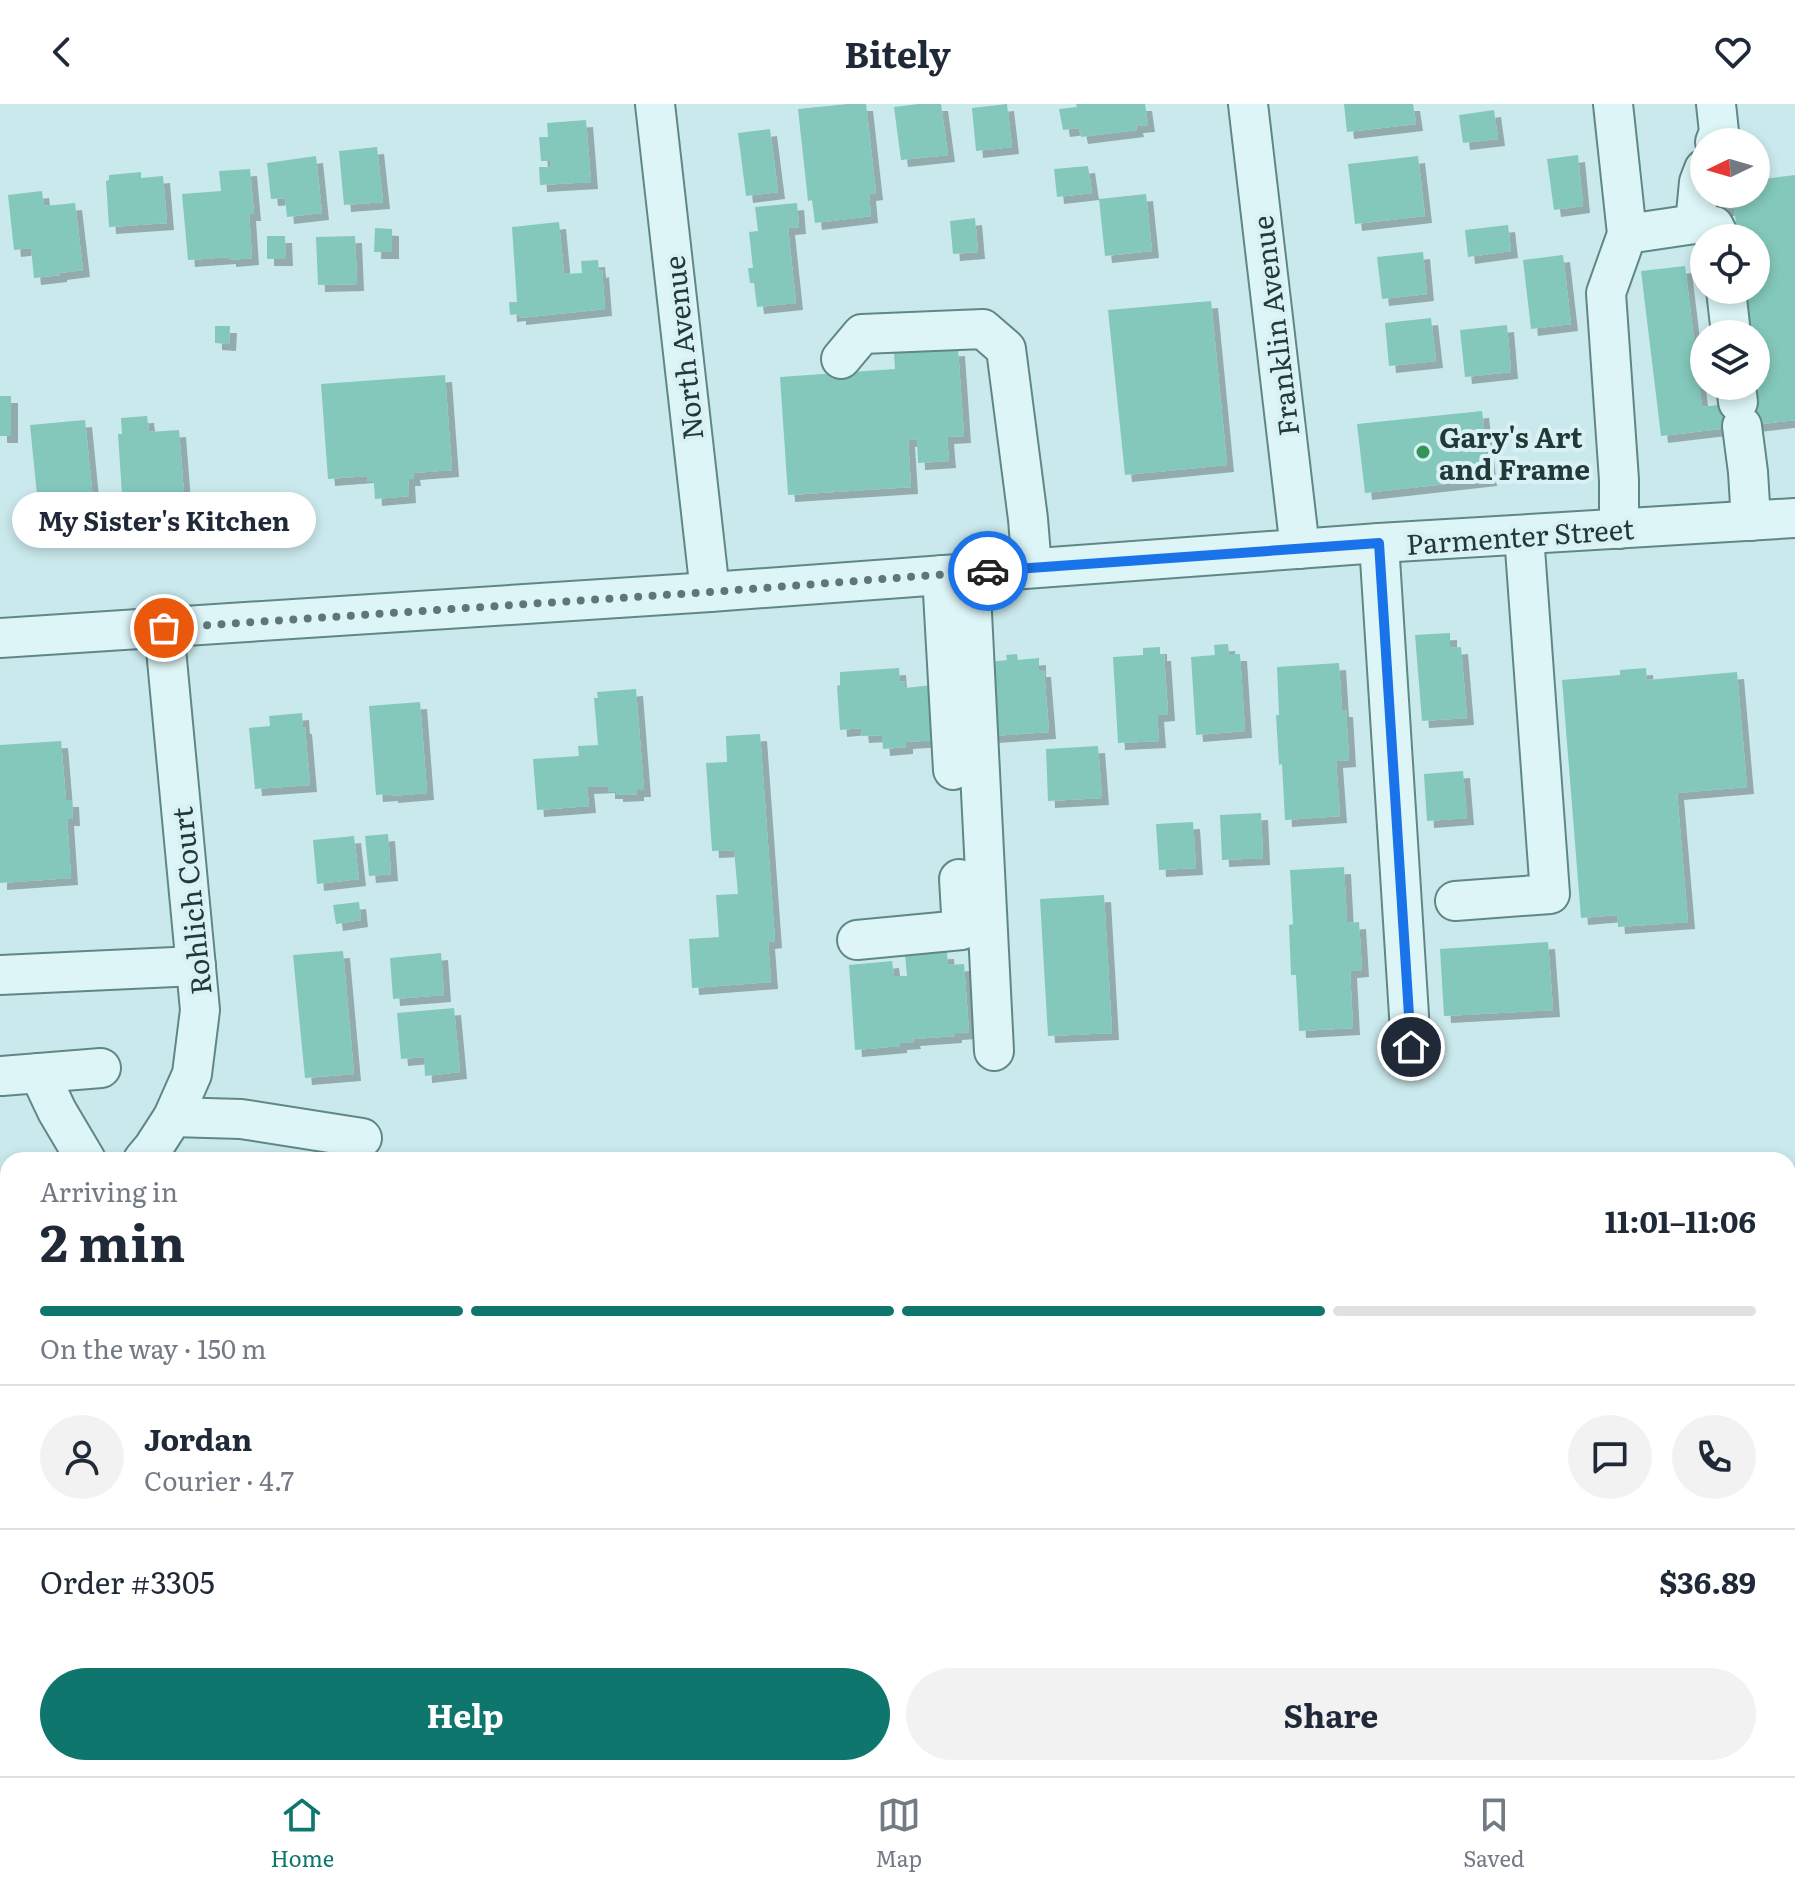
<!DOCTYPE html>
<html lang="en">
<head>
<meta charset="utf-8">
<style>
	:root { --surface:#fff; --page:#f2f2f3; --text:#1f2937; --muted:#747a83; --line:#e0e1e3; --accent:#0f766e }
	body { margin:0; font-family:Literata,serif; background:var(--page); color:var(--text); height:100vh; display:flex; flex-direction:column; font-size:30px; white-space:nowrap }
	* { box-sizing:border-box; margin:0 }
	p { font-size:26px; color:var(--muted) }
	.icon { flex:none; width:44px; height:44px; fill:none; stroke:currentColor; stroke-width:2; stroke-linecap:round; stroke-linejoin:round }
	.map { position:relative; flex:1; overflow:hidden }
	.panel { position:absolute; left:0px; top:1048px; width:1796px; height:624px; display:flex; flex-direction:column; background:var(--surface); border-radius:24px 24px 0 0; box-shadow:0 4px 12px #0003 }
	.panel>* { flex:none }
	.needle { width:52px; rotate:265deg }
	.controls { position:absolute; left:1690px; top:24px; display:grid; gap:16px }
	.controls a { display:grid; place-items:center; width:80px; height:80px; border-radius:50%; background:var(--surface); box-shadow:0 4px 12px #0003; font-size:40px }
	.pin { position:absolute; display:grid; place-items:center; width:68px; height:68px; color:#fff; margin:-34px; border:4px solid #fff; border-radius:50%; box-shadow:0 2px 8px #0007 }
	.courier { position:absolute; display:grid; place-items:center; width:80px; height:80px; margin:-40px; border:6px solid #1a73e8; border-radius:50%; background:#fff; color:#222; box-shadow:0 2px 10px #0007 }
	.bubble { position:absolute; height:56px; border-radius:28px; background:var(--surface); box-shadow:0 4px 12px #0003; font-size:26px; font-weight:700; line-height:56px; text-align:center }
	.headline em { font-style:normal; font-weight:700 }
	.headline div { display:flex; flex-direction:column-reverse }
	.headline { display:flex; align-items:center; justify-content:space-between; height:136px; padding:0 40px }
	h1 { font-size:52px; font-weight:700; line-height:60px }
	.bar { display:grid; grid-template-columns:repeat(4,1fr); gap:12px 8px; align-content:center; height:96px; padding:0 40px }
	.bar i { height:10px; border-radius:6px; background:var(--line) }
	.bar .on { background:var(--accent) }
	.bar p { grid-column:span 4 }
	.line { display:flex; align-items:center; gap:20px; padding:0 40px; border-top:2px solid var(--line) }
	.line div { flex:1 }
	.round { display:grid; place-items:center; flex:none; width:84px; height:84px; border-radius:42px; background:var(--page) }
	.cta { display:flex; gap:16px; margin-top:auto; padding:16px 40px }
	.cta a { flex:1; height:92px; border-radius:48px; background:var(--accent); color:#fff; font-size:32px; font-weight:700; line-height:92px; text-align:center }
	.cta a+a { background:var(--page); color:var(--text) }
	header { display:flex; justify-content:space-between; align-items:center; height:104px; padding:0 40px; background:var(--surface); font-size:36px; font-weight:700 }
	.tab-bar { display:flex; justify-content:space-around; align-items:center; height:112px; border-top:2px solid var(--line); background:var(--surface); font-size:22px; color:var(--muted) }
	.tab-bar a { display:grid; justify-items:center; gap:4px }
	.tab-bar .on { color:var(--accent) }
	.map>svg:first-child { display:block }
	.building { fill:#83c8bb; filter:url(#shadow) }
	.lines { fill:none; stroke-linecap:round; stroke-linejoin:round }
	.minor-casing { stroke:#5f8885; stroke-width:42 }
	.highway-casing { stroke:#335651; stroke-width:48 }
	.minor { stroke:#ddf5f7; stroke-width:38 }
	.highway { stroke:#62d4cf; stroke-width:44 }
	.done { stroke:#5d7776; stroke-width:8; stroke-dasharray:0 14.4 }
	.route { stroke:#1a73e8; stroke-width:10 }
	.poi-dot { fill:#339359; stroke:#d9f1f4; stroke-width:3 }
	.labels { text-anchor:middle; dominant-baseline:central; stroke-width:8; stroke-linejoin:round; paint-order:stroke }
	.street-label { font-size:28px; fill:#223a37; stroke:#d9f1f4 }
	.poi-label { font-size:28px; font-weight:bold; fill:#223a37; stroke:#d9f1f4; text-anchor:start }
</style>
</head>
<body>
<header><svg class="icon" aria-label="back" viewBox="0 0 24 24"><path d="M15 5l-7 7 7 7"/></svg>Bitely<svg class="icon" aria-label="heart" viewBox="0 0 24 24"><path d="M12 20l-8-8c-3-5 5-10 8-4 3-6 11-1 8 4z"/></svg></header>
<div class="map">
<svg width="1795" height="1672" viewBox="0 0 1795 1672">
	<defs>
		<filter id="shadow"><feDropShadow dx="7" dy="7" stdDeviation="0" flood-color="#0004"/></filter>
	</defs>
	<rect width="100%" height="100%" fill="#cae9ec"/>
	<!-- building -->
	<g class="building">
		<path d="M848 0H866L876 89 869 90 871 112 815 119 812 96 808 97 798 5Z"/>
		<path d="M918 0H941L948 51 901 56 894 3Z"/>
		<path d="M1007 0 1012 43 976 47 972 4Z"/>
		<path d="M1076 0H1145L1148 21 1136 22 1137 26 1081 33 1079 24 1063 26 1059 5 1077 3Z"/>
		<path d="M1344 0H1413L1416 20 1347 28Z"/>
		<path d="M1494 6 1498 35 1463 39 1459 11Z"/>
		<path d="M586 16 591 78 540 81 539 63H550V57H541L539 33H548L547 19Z"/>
		<path d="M770 25 778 88 746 92 738 29Z"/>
		<path d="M377 43 383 98 344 101 339 47Z"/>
		<path d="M1578 51 1583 102 1554 106 1547 55Z"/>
		<path d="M316 52 322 109 287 113 285 94 271 95 267 59Z"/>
		<path d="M1418 52 1425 112 1355 120 1348 60Z"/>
		<path d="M1088 62 1092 89 1057 93 1054 65Z"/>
		<path d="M250 65 254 110H249L252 154 229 156V153L188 156 182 90 221 87 219 67Z"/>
		<path d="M141 68V74L163 72 167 119 109 123 106 77 109 76V71Z"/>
		<path d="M1795 71V316L1661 332 1641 167 1685 162 1702 303 1758 296 1756 230H1750L1744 186H1756V134H1738L1734 104 1710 107 1708 90H1756V76Z"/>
		<path d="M42 87 44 102 75 99 83 166 60 169V171L34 174 31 144 14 146 8 91Z"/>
		<path d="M1146 90 1152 147 1105 152 1099 95Z"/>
		<path d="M797 99 799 123 788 124 796 199 757 203 754 179H750L748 164H753L749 128 758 127 755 103Z"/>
		<path d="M975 114 978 148 953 150 950 117Z"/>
		<path d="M559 118 564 170 582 169 581 157 598 156 599 167 602 166 605 205 519 214V210L510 211 509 198H517L512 123Z"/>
		<path d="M1508 121 1511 147 1468 153 1465 126Z"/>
		<path d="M375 124 392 125V148H374Z"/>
		<path d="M267 132H285L286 155H267Z"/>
		<path d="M355 132 357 180 318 181 316 133Z"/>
		<path d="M1423 148 1427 190 1382 195 1377 153Z"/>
		<path d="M1563 151 1571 220 1531 225 1523 156Z"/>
		<path d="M1211 197 1227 361 1125 371 1108 206Z"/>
		<path d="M1431 214 1436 257 1389 262 1385 219Z"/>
		<path d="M1507 221 1511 268 1465 273 1460 226Z"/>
		<path d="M215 222H230L229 240 215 239Z"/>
		<path d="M958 245 964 332 947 333 949 357 918 359 917 335 908 336 911 383 788 391 780 273 895 265 894 249Z"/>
		<path d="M445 271 452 366 413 369 414 375H408L409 392 375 395 374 378H367V372L328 375 321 280Z"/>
		<rect x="0" y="292" width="11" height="40"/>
		<path d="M1482 307 1490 375 1365 389 1357 320Z"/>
		<path d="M147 312 149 328 179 326 186 416 124 421 118 330H122L121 314Z"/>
		<path d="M85 316 95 416 77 417 79 426 59 428 58 419 40 421 30 321Z"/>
		<path d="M1450 529V544L1461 543 1467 614 1422 617 1415 531Z"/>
		<path d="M1228 540 1229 550H1240L1245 627 1196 631 1191 553 1215 551 1214 541Z"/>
		<path d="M1160 543V550H1164L1168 610 1157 611 1159 637 1118 639 1113 553 1143 551V544Z"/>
		<path d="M1017 550 1018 556 1039 554V566H1044L1049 628 991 632 990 558 1007 556 1006 551Z"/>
		<path d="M1339 559 1342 606H1346L1349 656 1336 657 1340 712 1285 716 1282 660 1279 661 1276 611H1279L1277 563Z"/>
		<path d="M899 564 900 578 905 577V584L932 581 937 636 906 638V643L883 645 882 631 862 632 861 624 840 626 837 582 840 581V568Z"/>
		<path d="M1646 564 1647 576 1737 568 1747 683 1677 689 1688 818 1618 823 1617 811 1581 814 1562 576 1620 571V566Z"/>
		<path d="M636 585 644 686H637V690L616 691V688H608V682L587 683 589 702 537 706 533 655 579 652 578 642 598 641 594 594H598L597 588Z"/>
		<path d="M420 598 427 689 391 692V690L376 691 369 602Z"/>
		<path d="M302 609 303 623H305L310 681 255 685 249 624 270 622 269 612Z"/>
		<path d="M760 630 775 837 768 838 771 878 692 884 689 835 719 833 716 791 738 790 734 746 712 747 706 659 727 658 726 632Z"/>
		<path d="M61 637 66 696H72L73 715H67L71 774 0 779V641Z"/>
		<path d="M1098 642 1102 694 1048 697 1046 645Z"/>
		<path d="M1463 667 1467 714 1427 717 1424 670Z"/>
		<path d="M1261 709 1263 754 1222 756 1220 711Z"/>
		<path d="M1193 718 1196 764 1159 766 1156 720Z"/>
		<path d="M388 730 391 770 369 772 365 732Z"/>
		<path d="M354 732 359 775 317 780 313 736Z"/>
		<path d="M1344 763 1347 819 1359 818 1362 866 1350 867 1353 924 1299 927 1296 871H1291L1289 821 1293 820 1290 766Z"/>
		<path d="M1104 791 1112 929 1048 932 1040 795Z"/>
		<path d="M359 798 361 816 336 820 333 801Z"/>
		<path d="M1548 838 1553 906 1444 912 1440 845Z"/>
		<path d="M343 847 354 970 305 974 293 851Z"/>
		<path d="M947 848 948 861 964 860 969 928 955 929V932L913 935 914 938 900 939V942L855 946 849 861 892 857 894 872H907L905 850Z"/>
		<path d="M441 849 444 891 393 895 390 854Z"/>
		<path d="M454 904 460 968 425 972 424 953 401 955 397 909Z"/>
	</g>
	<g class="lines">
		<!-- minor casing -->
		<g class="minor-casing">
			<g id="minor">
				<path d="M655 0 710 488"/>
				<path d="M1248 0 1300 445"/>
				<path d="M1613 0 1627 130 1606 189 1619 376V425"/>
				<path d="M1715 38 1719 28 1716 0"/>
				<path d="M1695 120 1699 78 1704 65"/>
				<path d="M1627 130 1695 120 1714 122 1720 134"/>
				<path d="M1726 186 1731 230"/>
				<path d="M841 255 862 230 983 225 1006 245 1028 415 1032 464"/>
				<path d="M1736 282 1738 298"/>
				<path d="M1742 322 1748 368 1751 417"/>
				<path d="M1379 439 1411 943"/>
				<path d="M970 469 994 947"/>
				<path d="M942 471 953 666"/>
				<path d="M0 534 710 488 1379 439 1795 414"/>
				<path d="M1455 797 1550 790 1524 431"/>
				<path d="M857 836 962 826 959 775"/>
				<path d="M0 871 196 862"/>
				<path d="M39 969 57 1007 86 1056"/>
				<path d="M2 972 101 964"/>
				<path d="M173 1013 241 1015 362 1034"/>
				<path d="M143 1056 153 1044 173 1013 192 970 200 906 164 524"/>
			</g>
		</g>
		<!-- highway casing -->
		<g class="highway-casing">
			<g id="highway">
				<path d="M1788 1408 1795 1413"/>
				<path d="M1788 1470 1795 1474"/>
				<path d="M0 1474 8 1477"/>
				<path d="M427 1664 445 1672"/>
				<path d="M509 1672 521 1664"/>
				<path d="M1103 1672 1104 1664"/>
			</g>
		</g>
		<!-- minor -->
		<use href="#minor" class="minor"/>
		<!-- highway -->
		<use href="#highway" class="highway"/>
	</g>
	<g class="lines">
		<!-- done -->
		<path class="done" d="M164 524 710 488 988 467"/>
		<!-- route -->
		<path class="route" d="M988 467 1379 439 1411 943"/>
	</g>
	<!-- markers -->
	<circle class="poi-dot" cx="1423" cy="348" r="8"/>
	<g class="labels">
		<!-- street labels -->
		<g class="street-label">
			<text transform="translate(1274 222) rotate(-97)">Franklin Avenue</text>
			<text transform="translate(682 244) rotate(-96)">North Avenue</text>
			<text transform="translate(1520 431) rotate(-4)">Parmenter Street</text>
			<text transform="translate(190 797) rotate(-96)">Rohlich Court</text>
		</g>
		<!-- poi labels -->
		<g class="poi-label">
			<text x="1439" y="332">Gary's Art<tspan x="1439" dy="32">and Frame</tspan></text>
		</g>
	</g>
</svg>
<div class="controls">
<a><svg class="needle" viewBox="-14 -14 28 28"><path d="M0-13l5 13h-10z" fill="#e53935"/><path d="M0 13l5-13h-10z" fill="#747a83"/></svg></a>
<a><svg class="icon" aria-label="locate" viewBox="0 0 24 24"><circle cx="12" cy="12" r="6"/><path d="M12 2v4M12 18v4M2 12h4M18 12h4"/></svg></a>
<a><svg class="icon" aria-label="layers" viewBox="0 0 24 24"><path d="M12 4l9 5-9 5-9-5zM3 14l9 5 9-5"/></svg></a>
</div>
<div class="pin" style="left:164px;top:524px;background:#ea580c"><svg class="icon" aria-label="bag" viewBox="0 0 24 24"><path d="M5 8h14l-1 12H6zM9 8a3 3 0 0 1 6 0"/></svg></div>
<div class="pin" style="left:1411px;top:943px;background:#1f2937"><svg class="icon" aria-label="home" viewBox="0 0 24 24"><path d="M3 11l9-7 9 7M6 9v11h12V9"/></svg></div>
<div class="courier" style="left:988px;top:467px"><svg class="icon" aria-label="car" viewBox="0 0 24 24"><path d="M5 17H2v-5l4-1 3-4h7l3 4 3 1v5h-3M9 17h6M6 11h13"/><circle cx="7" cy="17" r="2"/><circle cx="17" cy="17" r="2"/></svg></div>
<div class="bubble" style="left:12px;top:388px;width:304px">My Sister's Kitchen</div>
<section class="panel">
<div class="headline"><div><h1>2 min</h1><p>Arriving in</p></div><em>11:01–11:06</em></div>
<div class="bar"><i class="on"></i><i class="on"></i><i class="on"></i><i></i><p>On the way · 150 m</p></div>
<div class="line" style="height:144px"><a class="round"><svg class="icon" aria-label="person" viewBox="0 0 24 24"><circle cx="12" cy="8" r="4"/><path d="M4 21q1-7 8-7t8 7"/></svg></a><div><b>Jordan</b><p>Courier · 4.7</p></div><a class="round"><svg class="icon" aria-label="chat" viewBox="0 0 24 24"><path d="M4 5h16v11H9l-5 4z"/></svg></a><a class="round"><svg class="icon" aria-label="phone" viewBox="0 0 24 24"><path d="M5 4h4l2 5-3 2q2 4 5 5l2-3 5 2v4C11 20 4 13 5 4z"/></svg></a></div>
<div class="line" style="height:104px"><div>Order #3305</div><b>$36.89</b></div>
<div class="cta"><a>Help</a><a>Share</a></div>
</section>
</div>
<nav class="tab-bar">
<a class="on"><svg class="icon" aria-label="home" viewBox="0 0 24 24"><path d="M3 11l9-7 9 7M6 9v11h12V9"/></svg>Home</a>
<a><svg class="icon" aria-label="map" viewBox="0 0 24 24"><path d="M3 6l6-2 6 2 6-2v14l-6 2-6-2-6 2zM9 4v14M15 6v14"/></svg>Map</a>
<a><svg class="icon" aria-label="saved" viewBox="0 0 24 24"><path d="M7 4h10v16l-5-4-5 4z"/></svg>Saved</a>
</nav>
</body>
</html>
